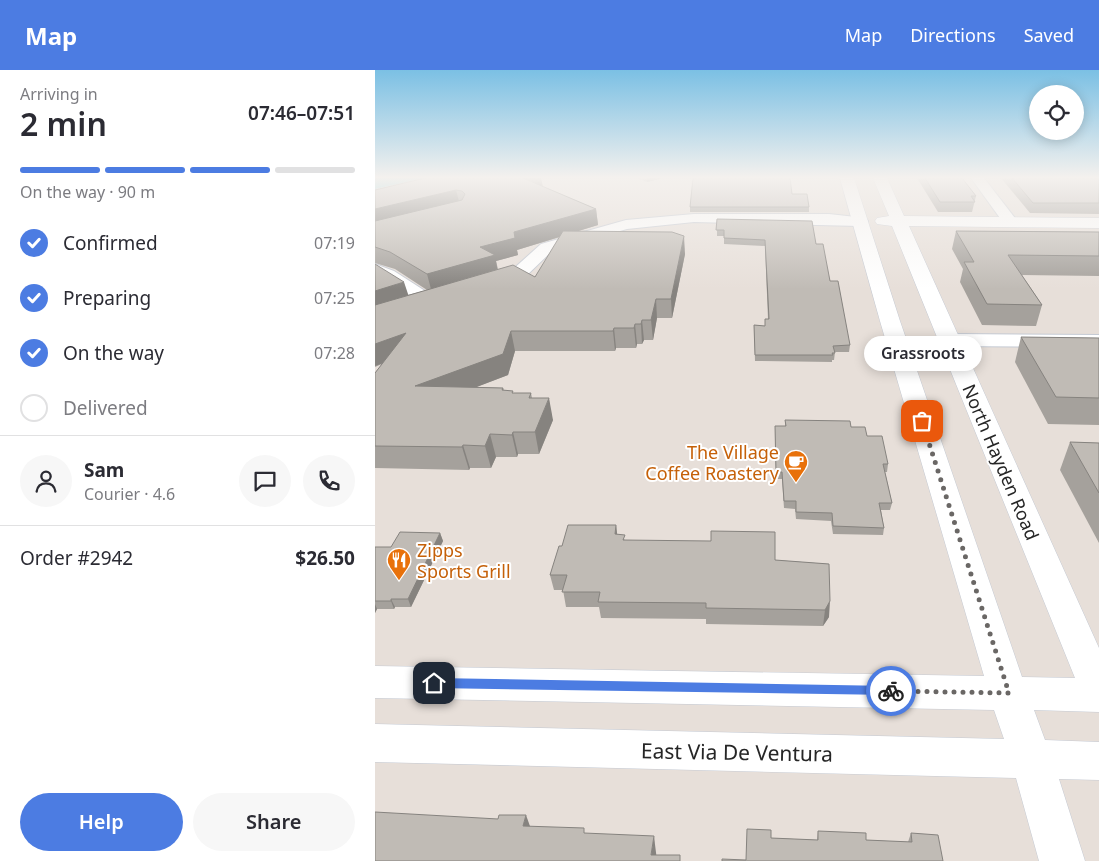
<!DOCTYPE html>
<html lang="en">
<head>
<meta charset="utf-8">
<style>
	:root { --surface:#fff; --page:#f7f7f7; --text:#2b2b33; --muted:#7c7c81; --line:#e1e1e2; --accent:#4c7ce2 }
	body { margin:0; font-family:"Noto Sans",sans-serif; background:var(--page); color:var(--text); height:100vh; display:flex; flex-direction:column; font-size:19px; white-space:nowrap }
	* { box-sizing:border-box; margin:0 }
	p { font-size:16px; color:var(--muted) }
	.icon { flex:none; width:28px; height:28px; fill:none; stroke:currentColor; stroke-width:2; stroke-linecap:round; stroke-linejoin:round }
	.map { position:relative; flex:1; overflow:hidden }
	.panel { display:flex; flex-direction:column; background:var(--surface); width:375px }
	.panel>* { flex:none }
	.tools { position:absolute; left:654px; top:15px; display:grid; gap:10px }
	.tools a { display:grid; place-items:center; width:55px; height:55px; border-radius:50%; background:var(--surface); box-shadow:0 2px 12px #0003; font-size:25px }
	.pin { position:absolute; display:grid; place-items:center; width:42px; height:42px; color:#fff; margin:-21px; border-radius:10px; box-shadow:0 2px 8px #0006 }
	.courier { position:absolute; display:grid; place-items:center; width:50px; height:50px; margin:-25px; border:4px solid #4c7ce2; border-radius:50%; background:#fff; color:#222; box-shadow:0 1px 6px #0007 }
	.bubble { position:absolute; height:35px; border-radius:18px; background:var(--surface); box-shadow:0 2px 12px #0003; font-size:16px; font-weight:600; line-height:35px; text-align:center }
	.summary em { font-style:normal; font-weight:600 }
	.summary div { display:flex; flex-direction:column-reverse }
	.summary { display:flex; align-items:center; justify-content:space-between; height:85px; padding:0 20px }
	h1 { font-size:32px; font-weight:600; line-height:38px }
	.bar { display:grid; grid-template-columns:repeat(4,1fr); gap:8px 5px; align-content:center; height:60px; padding:0 20px }
	.bar i { height:6px; border-radius:4px; background:var(--line) }
	.bar .current { background:var(--accent) }
	.bar p { grid-column:span 4 }
	.line { display:flex; align-items:center; gap:12px; padding:0 20px; border-top:1px solid var(--line) }
	.line div { flex:1 }
	.round { display:grid; place-items:center; flex:none; width:52px; height:52px; border-radius:26px; background:var(--page) }
	ol { padding:0 20px; list-style:none }
	li { display:flex; align-items:center; gap:15px; height:55px }
	li p { margin-inline-start:auto }
	li .icon { padding:5px; border-radius:50%; background:var(--accent); color:#fff; stroke-width:4 }
	li:last-child { color:var(--muted) }
	li i { width:28px; height:28px; border:2px solid var(--line); border-radius:50% }
	.action { display:flex; gap:10px; margin-top:auto; padding:10px 20px }
	.action a { flex:1; height:58px; border-radius:30px; background:var(--accent); color:#fff; font-size:20px; font-weight:600; line-height:58px; text-align:center }
	.action a+a { background:var(--page); color:var(--text) }
	header { display:flex; align-items:center; gap:30px; box-sizing:border-box; height:70px; padding:0 25px; background:var(--accent); color:#fff }
	header strong { font-size:24px }
	nav { display:flex; gap:28px; margin-inline-start:auto; font-size:18px }
	main { display:flex; flex:1; min-height:0 }
	.map>svg:first-child { display:block }
	.water { fill:#78d1de }
	.lines { fill:none; stroke-linecap:round; stroke-linejoin:round }
	.street-casing { stroke:#c5cad3; stroke-width:2 }
	.secondary-casing { stroke:#c5cad3; stroke-width:1 }
	.street { fill:#fff; fill-rule:evenodd }
	.secondary { fill:#fff; fill-rule:evenodd }
	.wall { fill:#a5a19c; fill-rule:evenodd }
	.shaded-wall { fill:#86837f }
	.building { fill:#c0bbb5; stroke:#86837f }
	.route { fill:#4c7ce2 }
	.done { stroke:#6a6765; stroke-width:5; stroke-dasharray:0 9 }
	.labels { text-anchor:middle; dominant-baseline:central; stroke-width:4; stroke-linejoin:round; paint-order:stroke }
	.food-label { font-size:18px; fill:#c56008; stroke:#fff; text-anchor:end }
	.street-label { font-size:18px; fill:#262626; stroke:#fff }
	.near-street-label { font-size:21px; fill:#262626; stroke:#fff }
</style>
</head>
<body>
<header>
<strong>Map</strong>
<nav><a>Map</a><a>Directions</a><a>Saved</a></nav>
</header>
<main>
<section class="panel">
<div class="summary"><div><h1>2 min</h1><p>Arriving in</p></div><em>07:46–07:51</em></div>
<div class="bar"><i class="current"></i><i class="current"></i><i class="current"></i><i></i><p>On the way · 90 m</p></div>
<ol>
<li><svg class="icon" aria-label="check" viewBox="0 0 24 24"><path d="M5 12l5 5 9-10"/></svg>Confirmed<p>07:19</p></li>
<li><svg class="icon" aria-label="check" viewBox="0 0 24 24"><path d="M5 12l5 5 9-10"/></svg>Preparing<p>07:25</p></li>
<li><svg class="icon" aria-label="check" viewBox="0 0 24 24"><path d="M5 12l5 5 9-10"/></svg>On the way<p>07:28</p></li>
<li><i></i>Delivered</li>
</ol>
<div class="line" style="height:90px"><a class="round"><svg class="icon" aria-label="person" viewBox="0 0 24 24"><circle cx="12" cy="8" r="4"/><path d="M4 21q1-7 8-7t8 7"/></svg></a><div><b>Sam</b><p>Courier · 4.6</p></div><a class="round"><svg class="icon" aria-label="chat" viewBox="0 0 24 24"><path d="M4 5h16v11H9l-5 4z"/></svg></a><a class="round"><svg class="icon" aria-label="phone" viewBox="0 0 24 24"><path d="M5 4h4l2 5-3 2q2 4 5 5l2-3 5 2v4C11 20 4 13 5 4z"/></svg></a></div>
<div class="line" style="height:65px"><div>Order #2942</div><b>$26.50</b></div>
<div class="action"><a>Help</a><a>Share</a></div>
</section>
<div class="map">
<svg width="724" height="791" viewBox="0 0 724 791">
	<rect width="100%" height="100%" fill="#e7dfd9"/>
	<!-- water -->
	<path class="water" d="M0 108H50L0 119Z"/>
	<g class="lines">
		<!-- street casing -->
		<g class="street-casing">
			<g id="street">
				<path d="M596 108H609L643 152 640 155H630Z"/>
				<path d="M319 144H454L490 148 493 151 490 154 485 156 319 152 252 159 178 180 148 209 115 218 109 217 106 213 109 209 136 201 166 174 251 150Z"/>
				<path d="M0 194 19 201 61 228 63 232 61 236 54 238 47 236 0 206Z"/>
				<path d="M573 264 724 265V277L573 276 566 274 563 270 566 266Z"/>
			</g>
		</g>
		<!-- secondary casing -->
		<g class="secondary-casing">
			<path id="secondary" d="M465 108H479L525 251 647 607 700 608 517 156 502 154 500 151 502 148 514 146 498 108H512L529 146 724 148V158L534 156 724 578V642L659 640 670 670 724 672V710L684 709 710 791H664L641 708 0 692V654L629 669 619 640 0 628V596L609 606 505 251Z"/>
		</g>
		<!-- street -->
		<use href="#street" class="street"/>
		<!-- secondary -->
		<use href="#secondary" class="secondary"/>
	</g>
	<!-- wall -->
	<g class="wall">
		<path d="M50 108H166L168 117 221 139 223 155 203 161 310 184 297 248H282L278 270H269L267 274H262L261 278H241L240 281H140L133 305 101 317 128 318 129 320 138 323H156L157 328 178 350 164 384H143L142 387H121L116 398H95L94 400 0 398V303L7 294 0 297V194L33 225 52 220 20 199 0 193V120ZM185 167 160 207 123 199 121 191 143 185 142 180Z"/>
		<path d="M262 108H288L272 112Z"/>
		<path d="M542 108H587L601 126 597 142H563Z"/>
		<path d="M626 108H724V144L655 143Z"/>
		<path d="M417 124 434 137V142H315V137Z"/>
		<path d="M342 149 441 174 455 211 475 275 474 282H460L459 290H457V292L380 291 379 255 390 256 393 249 390 176 349 174V166H342Z"/>
		<path d="M581 161 724 162V206L647 205 667 235 661 256 607 255 585 212 588 199 577 179Z"/>
		<path d="M646 267 724 268V355L673 354 640 292Z"/>
		<path d="M410 350 476 357 492 366 513 394 512 402H510L517 433 515 440H506L509 458 508 465 458 464 456 451 421 449 420 439 409 438 407 409H401L400 364V356H410Z"/>
		<path d="M695 372 724 373V473L685 400Z"/>
		<path d="M241 455 242 464 250 470 400 490 454 494V547L448 556 331 554V549L226 548 224 537H191L188 520H179L175 505 187 476Z"/>
		<path d="M65 463 68 471 36 537H20L19 539H2L0 543V477H16Z"/>
		<path d="M443 761 491 770 533 772 536 763 568 791 371 790 396 768 442 770Z"/>
	</g>
	<!-- shaded-wall -->
	<g class="shaded-wall">
		<path d="M147 108H166L168 118Z"/>
		<path d="M272 108H288L272 112Z"/>
		<path d="M81 120 85 135 0 156V139Z"/>
		<path d="M221 139 223 155 142 180 143 185 121 191 123 203 57 223 52 204 105 177 139 162Z"/>
		<path d="M309 166 310 184 297 248 296 229Z"/>
		<path d="M29 212 35 230 0 241V221Z"/>
		<path d="M281 229 282 248 278 270 276 250Z"/>
		<path d="M267 250 269 270 267 274 266 254Z"/>
		<path d="M260 254 262 274 261 278 259 258Z"/>
		<path d="M239 258 241 278 240 281 238 261Z"/>
		<path d="M136 261 140 281 133 305 47 338 40 316Z"/>
		<path d="M31 263 37 283 0 296V274Z"/>
		<path d="M174 328 178 350 164 384 160 362Z"/>
		<path d="M138 362 143 384 142 387 137 365Z"/>
		<path d="M115 364 121 387 116 398 110 376Z"/>
		<path d="M88 375 95 398 94 400 87 377Z"/>
		<path d="M241 455 243 471 240 464Z"/>
		<path d="M65 463 68 471 36 537 33 529Z"/>
		<path d="M16 529 20 537 19 539 16 531Z"/>
		<path d="M455 531 454 547 448 556 450 540Z"/>
		<path d="M0 534 2 539 0 543Z"/>
		<path d="M151 745 161 773 148 756Z"/>
		<path d="M279 766 282 791 276 785Z"/>
	</g>
	<!-- building -->
	<g class="building">
		<path d="M50 108H148L221 139 139 162 140 168 105 177 120 185 52 204 15 182 0 177V151L87 130 90 124 87 121 81 120 0 139V120Z"/>
		<path d="M318 108H415L417 124H432L434 137H315Z"/>
		<path d="M550 108H587L601 126H596L600 132H565Z"/>
		<path d="M637 108H724V133H658Z"/>
		<path d="M342 149 437 151 441 174H448L455 211H463L475 275 458 276 460 283H457L458 285H380L379 255 390 256V249H394L390 170 349 168V160H341Z"/>
		<path d="M188 161 297 162 309 166 296 229H281L276 250H267L266 254H260L259 258H239L238 261H136L128 284 40 316 128 318 127 320 138 321 137 323H156L154 328H174L160 362H138L137 365 115 364 110 376 88 375 87 377 0 376V303L31 263 0 274V235L138 195 160 207Z"/>
		<path d="M581 161 724 162V186L633 185 667 235 612 234 589 192H599Z"/>
		<path d="M0 194 29 212 0 221Z"/>
		<path d="M646 267 724 268V328L681 327Z"/>
		<path d="M410 350 475 351 476 357H490L492 366H507L513 394H508L517 433H504L509 458 458 456 457 443 421 442V431H409L407 402H401L400 356H411Z"/>
		<path d="M695 372 724 373V423Z"/>
		<path d="M193 455H241L240 464 250 465 248 470 336 471V461L400 462V490L454 494 455 531 450 540 331 538V533L223 532 225 522H187L192 505H175L184 476H187Z"/>
		<path d="M25 462 65 463 33 529H16V531H0V477H16Z"/>
		<path d="M0 742 123 749 124 745H151L148 756 209 758V763L279 766 276 785H305V791H0Z"/>
		<path d="M372 759 396 760V768L443 770V761L491 763V770L537 772 536 763 563 765 568 791H347V789L371 790Z"/>
	</g>
	<!-- sky -->
	<linearGradient id="sky" x2="0" y2="1"><stop stop-color="#7bc0e4"/><stop offset="0.49" stop-color="#f4f1ee"/><stop offset="1" stop-color="#f4f1ee" stop-opacity="0"/></linearGradient>
	<rect width="724" height="219" fill="url(#sky)"/>
	<!-- route -->
	<path class="route" d="M59 608 516 616 520 617 521 621 520 624 516 625 59 618 54 613Z"/>
	<g class="lines">
		<!-- done -->
		<path class="done" d="M516 621 634 623 547 351"/>
	</g>
	<!-- icons -->
	<defs>
		<g id="cafe-pin" transform="scale(1.25)"><path d="M0 17L-7.5 6A9.5 9.5 0 1 1 7.5 6Z" fill="#e8710a" stroke="#fff"/><path d="M-5.5-4.5H6V0H3Q3 3.5 0 3.5H-2.5Q-5.5 3.5-5.5 0ZM3-3.2v2h1.7v-2ZM-6 4.5H4V6H-6Z" fill="#fff"/></g>
		<g id="restaurant-pin" transform="scale(1.25)"><path d="M0 17L-7.5 6A9.5 9.5 0 1 1 7.5 6Z" fill="#e8710a" stroke="#fff"/><path d="M-5-6h1v4h1v-4h1v4h1v-4h1v5L-1.5 .5V6h-2V.5L-5-1ZM5-6V6H3V1.5H1.5Q1.5-4 5-6Z" fill="#fff"/></g>
	</defs>
	<g fill-rule="evenodd">
		<use href="#cafe-pin" x="421" y="392"/>
		<use href="#restaurant-pin" x="24" y="490"/>
	</g>
	<g class="labels">
		<!-- food labels -->
		<g class="food-label">
			<text x="404" y="382">The Village<tspan x="404" dy="21">Coffee Roastery</tspan></text>
			<text x="42" y="480" text-anchor="start">Zipps<tspan x="42" dy="21">Sports Grill</tspan></text>
		</g>
		<!-- street labels -->
		<g class="street-label">
			<text transform="translate(626 392) rotate(67)">North Hayden Road</text>
		</g>
		<!-- near-street labels -->
		<g class="near-street-label">
			<text transform="translate(362 682) rotate(1)">East Via De Ventura</text>
		</g>
	</g>
</svg>
<div class="tools">
<a><svg class="icon" aria-label="locate" viewBox="0 0 24 24"><circle cx="12" cy="12" r="6"/><path d="M12 2v4M12 18v4M2 12h4M18 12h4"/></svg></a>
</div>
<div class="pin" style="left:547px;top:351px;background:#ea580c"><svg class="icon" aria-label="bag" viewBox="0 0 24 24"><path d="M5 8h14l-1 12H6zM9 8a3 3 0 0 1 6 0"/></svg></div>
<div class="pin" style="left:59px;top:613px;background:#1f2937"><svg class="icon" aria-label="home" viewBox="0 0 24 24"><path d="M3 11l9-7 9 7M6 9v11h12V9"/></svg></div>
<div class="courier" style="left:516px;top:621px"><svg class="icon" aria-label="bike" viewBox="0 0 24 24"><circle cx="6" cy="16" r="4"/><circle cx="18" cy="16" r="4"/><path d="M6 16l4-8h5l3 8M10 8l3 8H6M13 5h3"/></svg></div>
<div class="bubble" style="left:489px;top:266px;width:118px">Grassroots</div>
</div>
</main>
</body>
</html>
